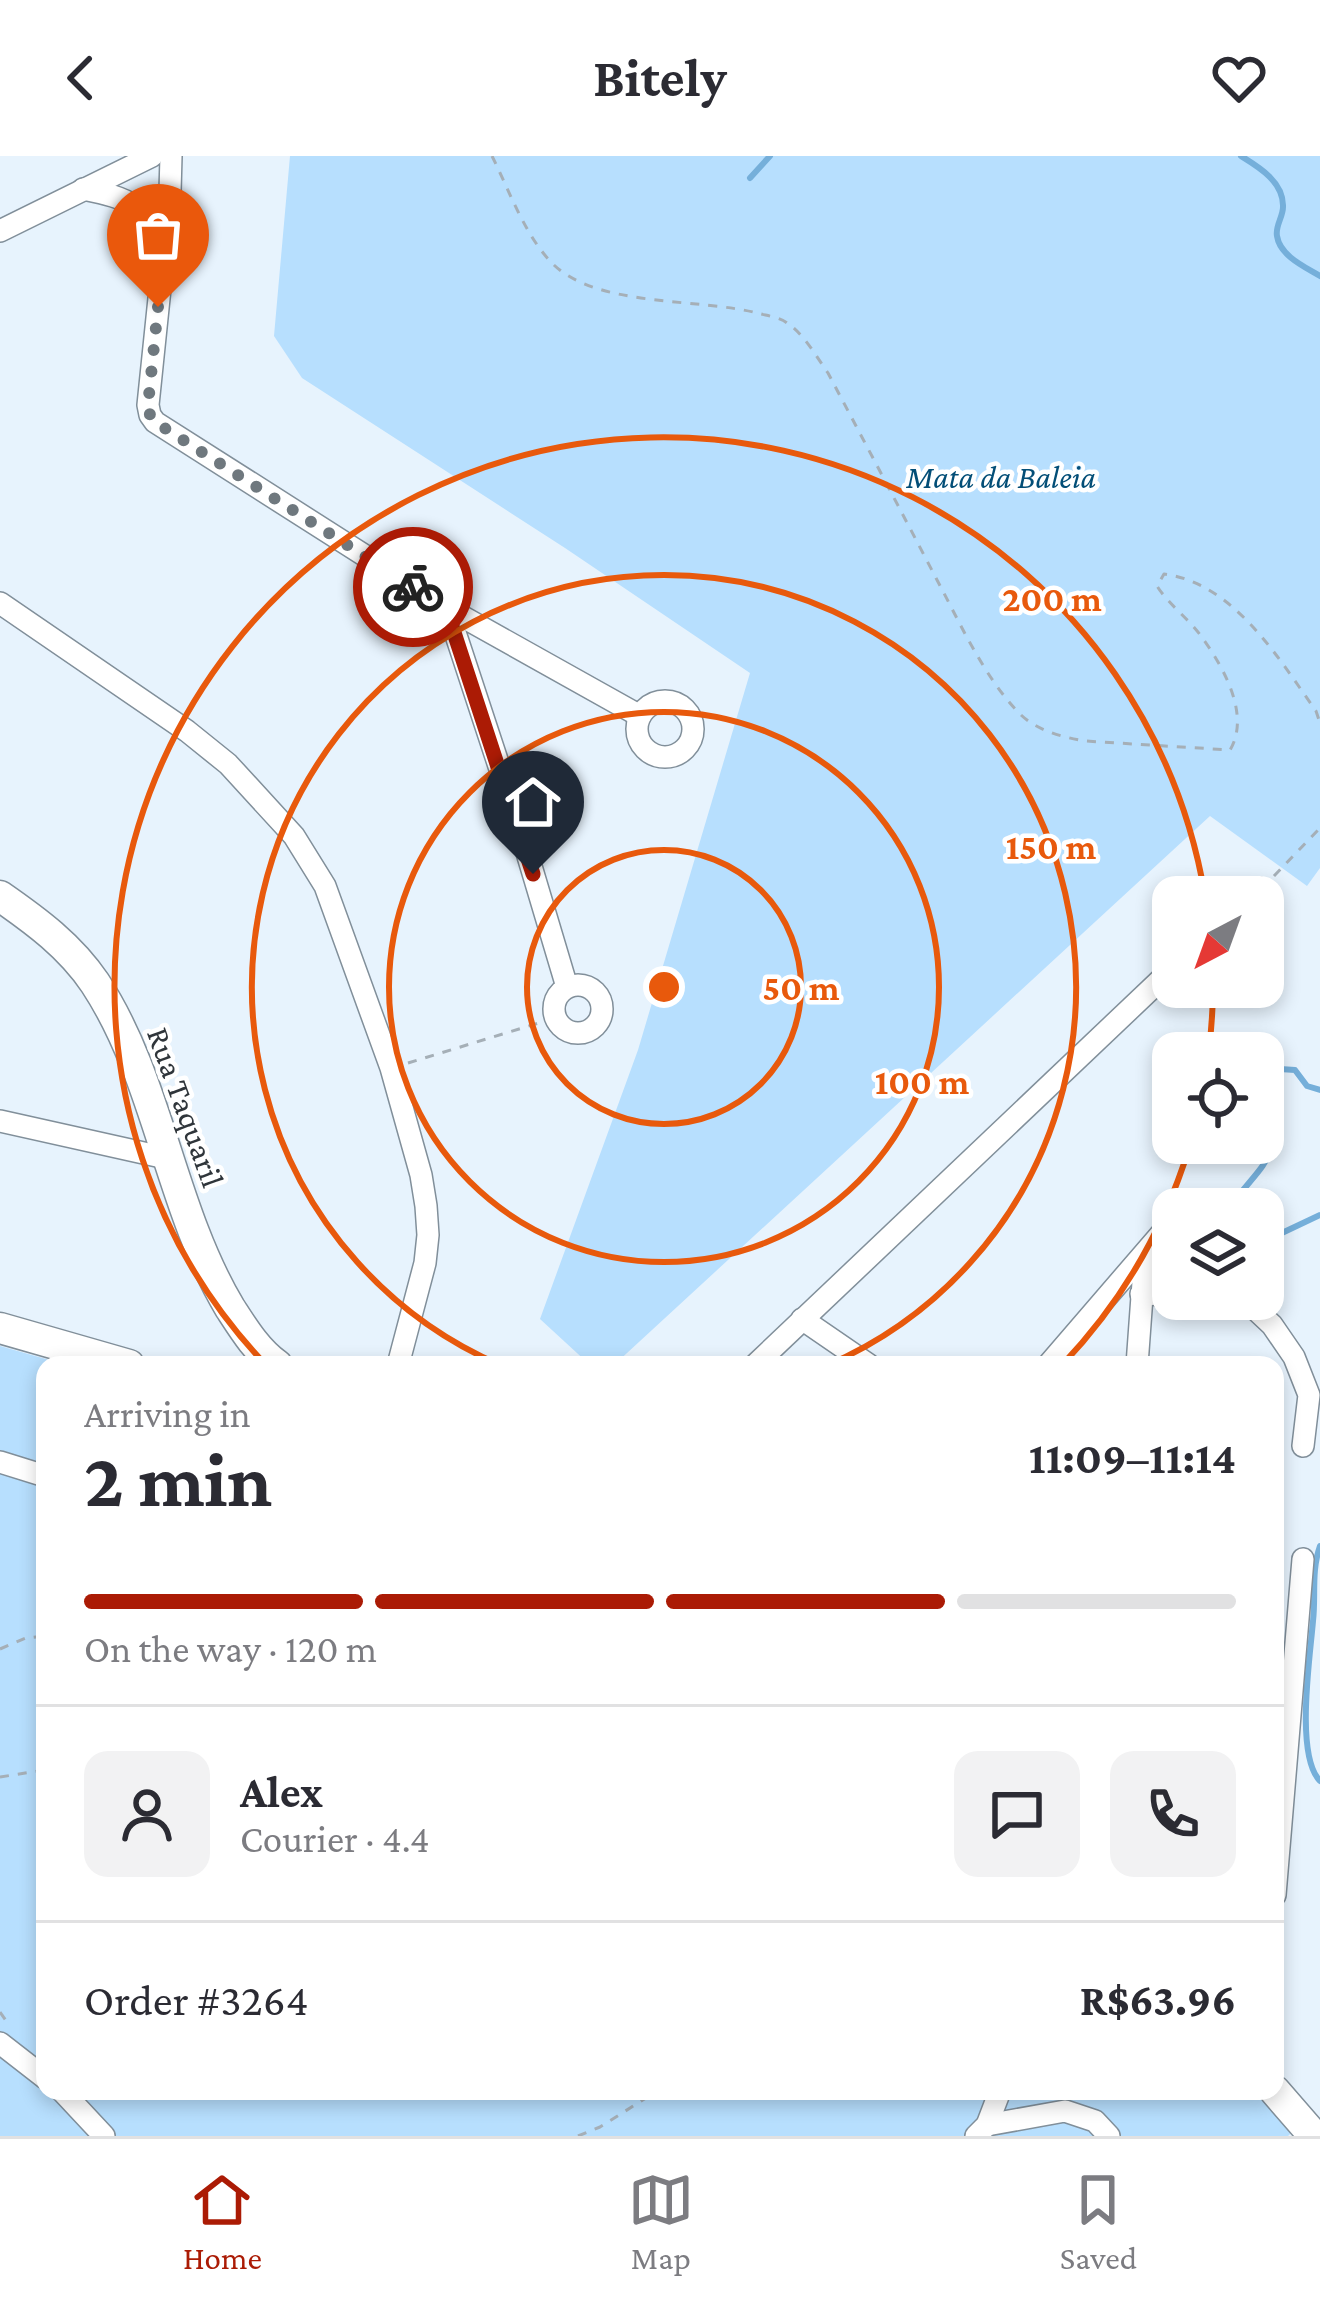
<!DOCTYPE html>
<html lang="en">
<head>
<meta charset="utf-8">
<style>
	:root { --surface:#fff; --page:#f2f2f3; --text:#2b2b33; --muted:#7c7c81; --line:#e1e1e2; --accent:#ab1b05 }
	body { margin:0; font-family:"Crimson Pro",serif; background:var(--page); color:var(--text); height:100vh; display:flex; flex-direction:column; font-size:45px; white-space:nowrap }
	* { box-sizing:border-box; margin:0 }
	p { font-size:39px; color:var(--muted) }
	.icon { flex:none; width:66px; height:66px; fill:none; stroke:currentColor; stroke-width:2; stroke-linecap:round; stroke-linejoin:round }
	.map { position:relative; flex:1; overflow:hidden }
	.side { position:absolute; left:36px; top:1200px; width:1248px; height:744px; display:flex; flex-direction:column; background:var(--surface); border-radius:24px; box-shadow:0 6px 18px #0003 }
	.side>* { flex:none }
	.needle { width:78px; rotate:221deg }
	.controls { position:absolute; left:1152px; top:720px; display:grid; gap:24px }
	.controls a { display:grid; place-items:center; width:132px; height:132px; border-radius:24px; background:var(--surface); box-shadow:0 6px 18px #0003; font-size:60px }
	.pin { position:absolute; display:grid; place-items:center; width:102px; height:102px; color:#fff; margin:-123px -51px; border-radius:50% 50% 50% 0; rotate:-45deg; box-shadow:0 0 12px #0007 }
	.pin .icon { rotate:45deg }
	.courier { position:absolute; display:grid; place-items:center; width:120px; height:120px; margin:-60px; border:9px solid #ab1b05; border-radius:50%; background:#fff; color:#222; box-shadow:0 3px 15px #0007 }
	.head em { font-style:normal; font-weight:700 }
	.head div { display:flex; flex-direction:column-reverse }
	.head { display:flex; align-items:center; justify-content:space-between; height:204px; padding:0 48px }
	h1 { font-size:78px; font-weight:700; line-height:90px }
	.bar { display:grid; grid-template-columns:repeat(4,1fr); gap:18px 12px; align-content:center; height:144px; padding:0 48px }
	.bar i { height:15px; border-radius:9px; background:var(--line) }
	.bar .selected { background:var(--accent) }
	.bar p { grid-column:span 4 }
	.line { display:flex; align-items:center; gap:30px; padding:0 48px; border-top:3px solid var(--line) }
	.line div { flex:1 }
	.round { display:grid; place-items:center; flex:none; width:126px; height:126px; border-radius:24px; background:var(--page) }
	header { display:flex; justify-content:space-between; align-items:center; height:156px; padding:0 48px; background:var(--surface); font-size:54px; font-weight:700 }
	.menu { display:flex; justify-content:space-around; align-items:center; height:168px; border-top:3px solid var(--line); background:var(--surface); font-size:33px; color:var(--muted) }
	.menu a { display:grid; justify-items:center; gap:6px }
	.menu .selected { color:var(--accent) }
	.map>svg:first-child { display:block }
	.green { fill:#b7dffe }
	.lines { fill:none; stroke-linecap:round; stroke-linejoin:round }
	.stream { stroke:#75afda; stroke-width:6 }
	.street-casing { stroke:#818f9a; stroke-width:24 }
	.secondary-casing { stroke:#818f9a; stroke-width:33 }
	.path { stroke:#a5afb7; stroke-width:3; stroke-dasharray:9 9; stroke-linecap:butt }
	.street { stroke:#fff; stroke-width:21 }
	.secondary { stroke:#fff; stroke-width:30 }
	.done { stroke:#6f787e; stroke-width:12; stroke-dasharray:0 21.6 }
	.route { stroke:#ab1b05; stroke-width:15 }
	.ring { fill:none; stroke:#e8590c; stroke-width:6 }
	.labels { text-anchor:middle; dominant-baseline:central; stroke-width:9; stroke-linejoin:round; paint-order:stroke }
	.park-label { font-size:33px; font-style:italic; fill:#034e77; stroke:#fff }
	.street-label { font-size:33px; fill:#2f353a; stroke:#fff }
	.centre { fill:#e8590c; stroke:#fff; stroke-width:6 }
	.ring-label { font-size:36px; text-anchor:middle; font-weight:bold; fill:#e8590c; stroke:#fff; stroke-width:9; stroke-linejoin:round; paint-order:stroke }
</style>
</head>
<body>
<header><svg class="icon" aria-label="back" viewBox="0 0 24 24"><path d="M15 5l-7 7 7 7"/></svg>Bitely<svg class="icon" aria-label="heart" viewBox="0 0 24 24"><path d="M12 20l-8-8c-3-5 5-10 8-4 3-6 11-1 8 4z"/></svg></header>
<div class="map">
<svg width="1320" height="1980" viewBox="0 0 1320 1980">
	<rect width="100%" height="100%" fill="#e7f3fd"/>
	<!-- green -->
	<g class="green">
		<path d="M290 0H1320V712L1307 730 1210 660 614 1209H590L540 1163 638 894 750 517 565 392 302 222 274 180Z"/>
		<path d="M0 1190 67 1209H45V1935H1260L1294 1974 1288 1980H0Z"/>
	</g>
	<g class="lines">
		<!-- stream -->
		<g class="stream">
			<path d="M1241 0C1259 11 1284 26 1283 51 1283 61 1275 70 1277 80 1280 100 1305 111 1320 120"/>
			<path d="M750 22 770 0"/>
			<path d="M1263 927 1280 913 1295 914 1307 930 1320 934"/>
			<path d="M1229 1053C1258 1009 1287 1004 1263 945"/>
			<path d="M1263 1086 1320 1059"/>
			<path d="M1320 1390C1311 1416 1316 1440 1313 1465 1310 1502 1295 1599 1320 1625"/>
		</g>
		<!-- street casing -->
		<g class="street-casing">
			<g id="street">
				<path d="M171 0 170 36 148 249 150 259 155 266 447 452 640 560"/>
				<path d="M83 33C131 43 144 47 159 95"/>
				<path d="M0 75 152 0"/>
				<path d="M0 447 187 575 228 608 294 680 325 730 391 912 421 1019 426 1050 428 1079 425 1107 398 1209"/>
				<path d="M447 452 522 680 567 831"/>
				<circle cx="665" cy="573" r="28"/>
				<path d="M1248 741 1258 732"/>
				<circle cx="578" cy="853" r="24"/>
				<path d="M0 965 166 1002"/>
				<path d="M1141 1138 1173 1139"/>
				<path d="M1233 1143 1255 1153 1272 1169 1294 1201 1309 1239 1303 1290"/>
				<path d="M802 1163 869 1209"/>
				<path d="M755 1209 1173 812"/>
				<path d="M1048 1209 1173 1064"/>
				<path d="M1137 1209 1145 1099"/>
				<path d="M0 1306 45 1320"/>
				<path d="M1275 1739 1303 1403"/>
				<path d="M0 1887 45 1922"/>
				<path d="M62 1935 104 1980"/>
				<path d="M987 1969 1065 1955 1095 1965 1109 1980"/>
				<path d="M976 1980 987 1969 1000 1935"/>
			</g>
		</g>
		<!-- secondary casing -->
		<g class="secondary-casing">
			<g id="secondary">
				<path d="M0 740C36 765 70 790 95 827 159 924 169 1050 230 1152 243 1172 257 1195 277 1209"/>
				<path d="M0 1172 129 1209"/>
				<path d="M1275 1935 1314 1980"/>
			</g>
		</g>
		<!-- path -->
		<g class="path">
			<path d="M492 0C509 34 524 77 550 105 594 153 700 141 761 158 769 160 781 162 787 167 804 178 816 200 828 217 864 285 900 353 936 422 960 467 983 519 1018 556 1035 574 1061 581 1085 585L1230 594C1251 559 1223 510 1201 480 1188 462 1169 449 1157 430L1164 418C1234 427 1279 503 1316 555L1320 567"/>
			<path d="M1274 720 1320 672"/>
			<path d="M408 907 555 862"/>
			<path d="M0 1493 26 1482 45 1480"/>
			<path d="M0 1621 45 1614"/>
			<path d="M0 1856 9 1869"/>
			<path d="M578 1980 600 1971 657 1935"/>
		</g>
		<!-- street -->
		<use href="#street" class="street"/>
		<!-- secondary -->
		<use href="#secondary" class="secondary"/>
	</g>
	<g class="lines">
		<!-- done -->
		<path class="done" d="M158 151 148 249 150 259 155 266 413 431"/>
		<!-- route -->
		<path class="route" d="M413 431 446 452 533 718"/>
	</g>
	<!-- distance rings -->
	<g class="ring">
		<circle cx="664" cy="831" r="137"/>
		<circle cx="664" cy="831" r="275"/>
		<path d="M500 1209A412 412 0 1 1 828 1209"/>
		<path d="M1213 836A549 549 0 0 1 1209 893M1189 992A549 549 0 0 1 1062 1209M266 1209A549 549 0 1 1 1205 740"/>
	</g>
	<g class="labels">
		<!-- park labels -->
		<g class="park-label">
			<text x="1001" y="320">Mata da Baleia</text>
		</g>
		<!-- street labels -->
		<g class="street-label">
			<text transform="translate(186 951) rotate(70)">Rua Taquaril</text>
		</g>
	</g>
	<circle cx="664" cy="831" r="18" class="centre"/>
	<g class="ring-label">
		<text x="1052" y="455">200 m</text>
		<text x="1051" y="703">150 m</text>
		<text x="801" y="844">50 m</text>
		<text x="922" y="938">100 m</text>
	</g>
</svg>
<div class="controls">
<a><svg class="needle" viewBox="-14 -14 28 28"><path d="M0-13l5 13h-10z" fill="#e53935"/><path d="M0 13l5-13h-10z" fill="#7c7c81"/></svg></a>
<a><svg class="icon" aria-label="locate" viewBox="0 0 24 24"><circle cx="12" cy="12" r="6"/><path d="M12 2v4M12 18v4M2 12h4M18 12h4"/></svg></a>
<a><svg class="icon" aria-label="layers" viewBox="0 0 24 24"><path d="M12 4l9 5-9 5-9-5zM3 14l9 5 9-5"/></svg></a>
</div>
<div class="pin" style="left:158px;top:151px;background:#ea580c"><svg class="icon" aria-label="bag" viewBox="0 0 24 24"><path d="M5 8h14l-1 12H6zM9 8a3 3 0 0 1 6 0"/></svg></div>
<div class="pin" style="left:533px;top:718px;background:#1f2937"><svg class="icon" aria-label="home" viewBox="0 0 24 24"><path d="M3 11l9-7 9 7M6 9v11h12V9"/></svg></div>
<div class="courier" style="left:413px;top:431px"><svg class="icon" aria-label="bike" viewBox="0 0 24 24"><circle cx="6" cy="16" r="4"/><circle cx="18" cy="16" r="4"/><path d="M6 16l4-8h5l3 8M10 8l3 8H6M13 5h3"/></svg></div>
<section class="side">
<div class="head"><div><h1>2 min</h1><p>Arriving in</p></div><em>11:09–11:14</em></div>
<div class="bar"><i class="selected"></i><i class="selected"></i><i class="selected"></i><i></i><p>On the way · 120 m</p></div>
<div class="line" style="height:216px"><a class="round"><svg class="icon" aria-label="person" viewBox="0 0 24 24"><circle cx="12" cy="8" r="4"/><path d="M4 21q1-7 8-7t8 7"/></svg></a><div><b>Alex</b><p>Courier · 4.4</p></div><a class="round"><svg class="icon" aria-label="chat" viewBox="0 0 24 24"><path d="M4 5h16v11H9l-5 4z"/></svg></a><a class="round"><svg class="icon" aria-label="phone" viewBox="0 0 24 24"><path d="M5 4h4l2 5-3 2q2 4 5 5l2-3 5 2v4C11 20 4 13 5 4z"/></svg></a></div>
<div class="line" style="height:156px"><div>Order #3264</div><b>R$63.96</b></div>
</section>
</div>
<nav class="menu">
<a class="selected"><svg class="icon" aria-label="home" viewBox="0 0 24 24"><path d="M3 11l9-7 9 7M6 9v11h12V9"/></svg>Home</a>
<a><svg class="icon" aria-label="map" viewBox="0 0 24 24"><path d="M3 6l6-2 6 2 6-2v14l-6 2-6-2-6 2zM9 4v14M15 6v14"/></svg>Map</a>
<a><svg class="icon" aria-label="saved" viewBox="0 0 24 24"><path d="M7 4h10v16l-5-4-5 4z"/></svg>Saved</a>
</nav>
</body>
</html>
